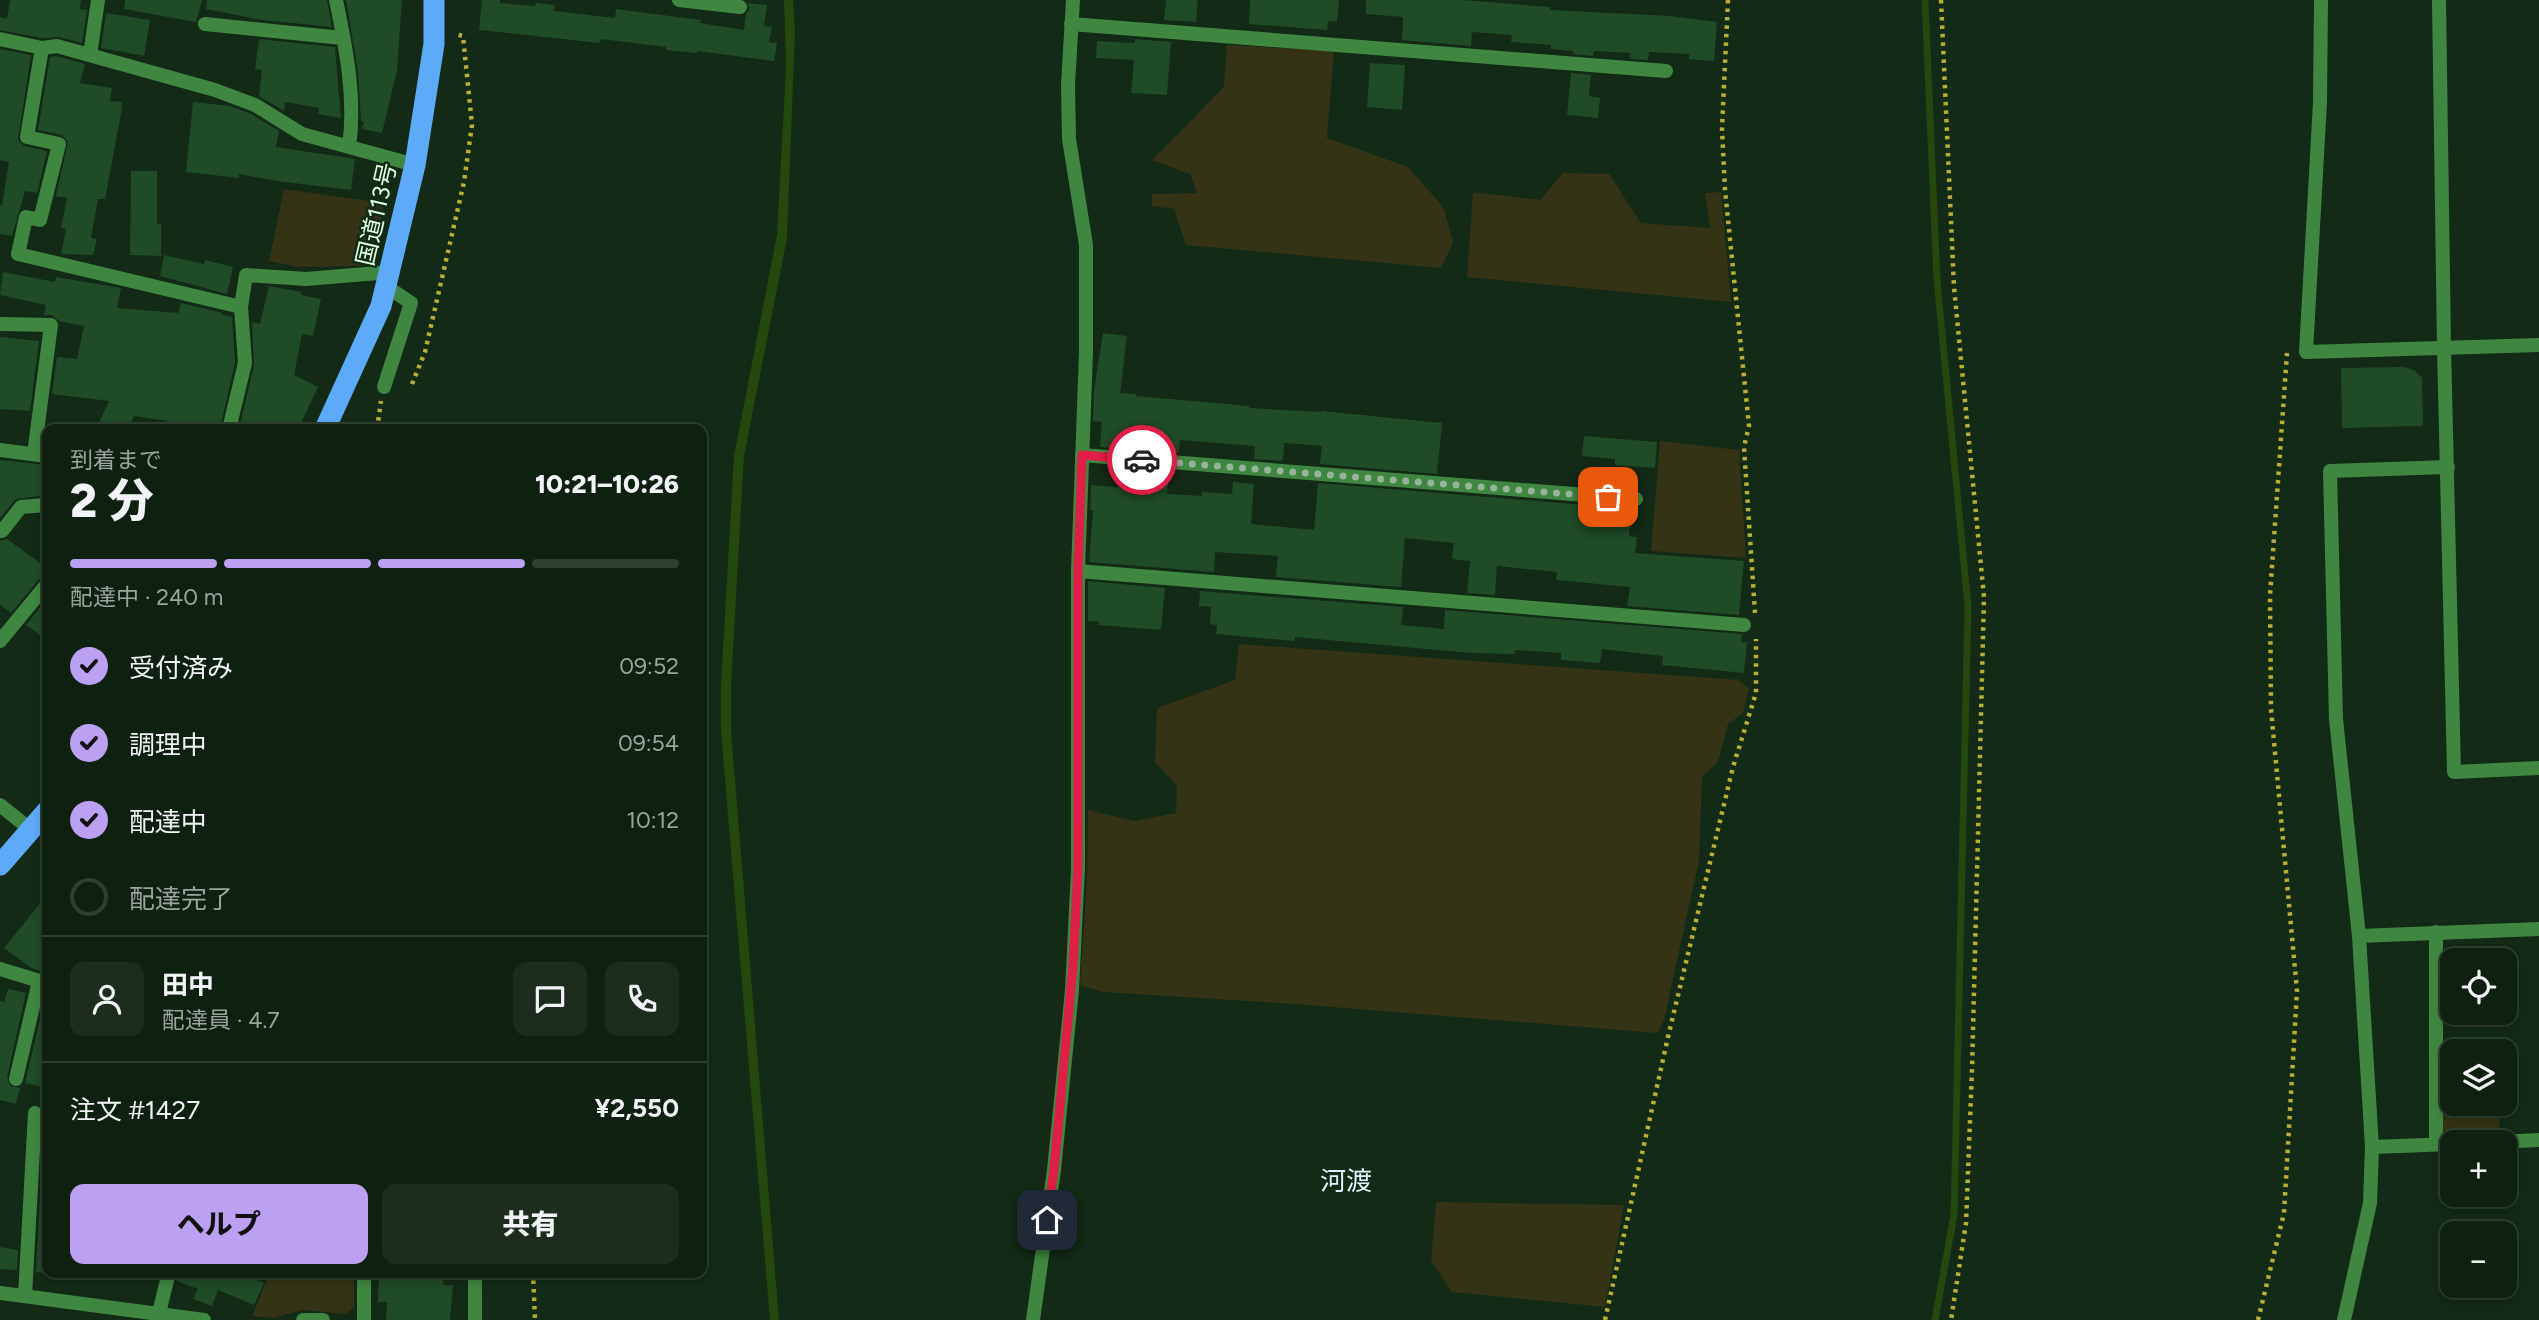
<!DOCTYPE html>
<html lang="ja">
<head>
<meta charset="utf-8">
<style>
	:root { --surface:#0e2010; --page:#1c2d1e; --text:#f1f3f6; --muted:#9ba39f; --line:#2e3e30; --accent:#bca0f2 }
	body { margin:0; font-family:Figtree,"Noto Sans JP",sans-serif; background:var(--page); color:var(--text); height:100vh; display:flex; flex-direction:column; font-size:26px; white-space:nowrap }
	* { box-sizing:border-box; margin:0 }
	p { font-size:23px; color:var(--muted) }
	.icon { flex:none; width:38px; height:38px; fill:none; stroke:currentColor; stroke-width:2; stroke-linecap:round; stroke-linejoin:round }
	.map { position:relative; flex:1; overflow:hidden }
	.sheet { position:absolute; left:42px; top:424px; width:665px; height:854px; display:flex; flex-direction:column; background:var(--surface); border-radius:14px; box-shadow:0 4px 10px #0003,0 0 0 2px var(--line) }
	.sheet>* { flex:none }
	.fabs { position:absolute; left:2440px; top:948px; display:grid; gap:14px }
	.fabs a { display:grid; place-items:center; width:77px; height:77px; border-radius:14px; background:var(--surface); box-shadow:0 4px 10px #0003,0 0 0 2px var(--line); font-size:35px }
	.pin { position:absolute; display:grid; place-items:center; width:60px; height:60px; color:#fff; margin:-30px; border-radius:14px; box-shadow:0 4px 10px #0006 }
	.courier { position:absolute; display:grid; place-items:center; width:70px; height:70px; margin:-35px; border:5px solid #e11d48; border-radius:50%; background:#fff; color:#222; box-shadow:0 2px 9px #0007 }
	.head em { font-style:normal; font-weight:800 }
	.head div { display:flex; flex-direction:column-reverse }
	.head { display:flex; align-items:center; justify-content:space-between; height:119px; padding:0 28px }
	h1 { font-size:46px; font-weight:800; line-height:52px }
	.bar { display:grid; grid-template-columns:repeat(4,1fr); gap:10px 7px; align-content:center; height:84px; padding:0 28px }
	.bar i { height:9px; border-radius:5px; background:var(--line) }
	.bar .active { background:var(--accent) }
	.bar p { grid-column:span 4 }
	.line { display:flex; align-items:center; gap:18px; padding:0 28px; border-top:2px solid var(--line) }
	.line div { flex:1 }
	.round { display:grid; place-items:center; flex:none; width:74px; height:74px; border-radius:14px; background:var(--page) }
	ol { padding:0 28px; list-style:none }
	li { display:flex; align-items:center; gap:21px; height:77px }
	li p { margin-inline-start:auto }
	li .icon { padding:7px; border-radius:50%; background:var(--accent); color:#111; stroke-width:4 }
	li:last-child { color:var(--muted) }
	li i { width:38px; height:38px; border:4px solid var(--line); border-radius:50% }
	.button { display:flex; gap:14px; margin-top:auto; padding:14px 28px }
	.button a { flex:1; height:80px; border-radius:14px; background:var(--accent); color:#111; font-size:28px; font-weight:800; line-height:80px; text-align:center }
	.button a+a { background:var(--page); color:var(--text) }
	.map>svg:first-child { display:block }
	.green { fill:#343315 }
	.water { fill:#24480d }
	.lines { fill:none; stroke-linecap:round; stroke-linejoin:round }
	.stream { stroke:#24480d; stroke-width:7 }
	.building { fill:#1f4b27 }
	.path { stroke:#b9af36; stroke-width:4.5; stroke-dasharray:3.5 5; stroke-linecap:butt }
	.street { stroke:#3f8741; stroke-width:14 }
	.highway { stroke:#5daaf9; stroke-width:21 }
	.done { stroke:#96b499; stroke-width:7; stroke-dasharray:0 12.6 }
	.route { stroke:#e11d48; stroke-width:9 }
	.labels { text-anchor:middle; dominant-baseline:central; stroke-width:5; stroke-linejoin:round; paint-order:stroke }
	.street-label { font-size:24px; fill:#ddfee0; stroke:#122a16 }
	.neighbourhood-label { font-size:26px; fill:#dff3fe; stroke:#122a16 }
</style>
</head>
<body>
<div class="map">
<svg width="2539" height="1320" viewBox="0 0 2539 1320">
	<rect width="100%" height="100%" fill="#122a16"/>
	<!-- green -->
	<g class="green">
		<path d="M1227 45 1334 51 1327 138 1408 167 1444 208 1453 243 1441 268 1186 245 1174 209 1152 206V194L1197 193 1190 174 1152 160 1224 87Z"/>
		<path d="M1563 173 1609 174 1641 223 1710 228 1705 193 1721 192 1731 302 1467 277 1473 192 1540 200Z"/>
		<path d="M284 189 384 203 378 235 366 266 299 267 269 261Z"/>
		<path d="M1660 441 1739 450 1746 558 1651 551Z"/>
		<path d="M1239 644 1739 680 1749 688 1743 713 1728 724 1718 762 1702 777 1699 861 1664 1020 1658 1033 1294 1004 1103 992 1080 985 1087 882 1088 810 1134 821 1176 813 1177 786 1155 762 1157 708 1235 680Z"/>
		<path d="M2442 1041 2502 1043V1052H2452V1104H2500L2499 1133 2457 1135 2445 1132 2440 1123Z"/>
		<path d="M1436 1202 1624 1205 1605 1307 1452 1292 1431 1261Z"/>
		<path d="M270 1272H354V1307L345 1314 303 1310 273 1318 252 1316Z"/>
	</g>
	<!-- water -->
	<path class="water" d="M784 0H793L795 32 787 238 744 456 731 684V731L779 1320H770L721 731V684L734 456 777 235 786 66Z"/>
	<g class="lines">
		<!-- stream -->
		<path class="stream" d="M1925 0 1937 280 1968 607 1954 1215 1935 1320"/>
	</g>
	<!-- building -->
	<g class="building">
		<path d="M10 0H81L80 9 87 10 82 43 59 37 42 38 0 30V17L7 19Z"/>
		<path d="M125 0H202L196 22 124 9Z"/>
		<path d="M207 0H327L332 27 262 20 206 9Z"/>
		<path d="M346 0H402L397 70 382 133 362 129 364 122 361 121 358 72Z"/>
		<path d="M482 0H500V3L535 6 536 3 554 5V11L615 18 616 9 701 20 700 23 744 30 746 14 749 9 748 3 767 5 764 26 772 27 769 42 777 43 774 61 697 51V53L666 50V47L601 39 600 43 479 30Z"/>
		<path d="M1166 0H1198L1196 22 1164 20Z"/>
		<path d="M1250 0H1339L1337 22 1328 21 1327 30 1249 24Z"/>
		<path d="M1366 0H1463L1550 7V10L1670 16 1717 22 1714 61 1689 59V54L1649 52 1648 60 1630 59V53L1594 51 1593 56 1573 54V51L1551 49V45L1511 42 1512 35 1472 32 1471 46 1402 40 1403 17 1366 14Z"/>
		<path d="M106 13 150 20 144 56 101 48Z"/>
		<path d="M259 39 335 47 341 118 318 114 319 108 285 102 284 111 259 96 262 70 255 69Z"/>
		<path d="M1135 39 1171 42 1167 95 1131 93 1134 60 1096 58 1097 41 1135 43Z"/>
		<path d="M0 49 31 55 18 140 24 146 47 151 37 193 25 191 12 236 0 234V205H2L9 162 0 160Z"/>
		<path d="M56 56 85 64 80 83 112 88 110 101 122 102 121 114 105 199H98L91 238 97 239 93 255 61 254 66 229 61 228 67 198 56 196 68 142 62 135 38 130 50 57Z"/>
		<path d="M1370 63 1405 65 1402 110 1367 107Z"/>
		<path d="M1571 73 1591 75 1589 96 1600 98 1598 118 1567 115Z"/>
		<path d="M193 102 230 106 251 114 279 131 276 147 355 159 351 190 277 181 239 174V178L186 172Z"/>
		<path d="M131 171H157V224H161V256L130 255Z"/>
		<path d="M164 255 204 264 205 260 233 267 227 294 160 276Z"/>
		<path d="M3 272 55 282 56 277 121 288 117 308 178 313 181 303 223 313 222 315 232 317 235 362 220 429H165L167 421 134 416 128 429H96L109 401 52 394 57 357 77 359 84 326 59 321 52 315H44L46 305 0 295Z"/>
		<path d="M269 286 301 292V295L321 299 313 336 302 334 294 375 318 387 298 429H239L254 365 252 322 260 324Z"/>
		<path d="M1103 333 1127 336 1120 393 1136 394V396L1249 406V408L1322 412V411L1442 423 1437 474 1320 464 1322 446 1284 443 1283 461 1254 459 1255 446 1218 443 1180 440 1179 453 1100 447 1102 422 1093 421 1094 390Z"/>
		<path d="M0 337 39 341 30 411 0 409Z"/>
		<path d="M2404 367 2414 370 2422 378 2423 426 2342 428 2341 368Z"/>
		<path d="M1584 436 1657 442 1655 468 1615 465V459L1582 456Z"/>
		<path d="M0 460 47 465V491L39 496 16 499 0 518Z"/>
		<path d="M1142 469 1169 472 1167 494 1202 496V492L1232 494 1233 482 1254 484 1251 524 1314 530 1318 483 1631 509 1629 536 1637 537 1635 553 1744 561 1739 615 1627 606 1630 587 1556 580 1557 572 1497 566 1495 595 1467 593 1470 561 1452 559 1454 543 1405 538 1401 587 1276 577 1278 556 1215 552 1214 572 1089 562 1093 510H1090L1091 485 1140 489Z"/>
		<path d="M7 539 47 568V575L40 578 11 613 0 605V541Z"/>
		<path d="M1088 581 1165 588 1161 630 1098 625 1099 622 1088 621Z"/>
		<path d="M1200 591 1403 607 1401 625 1444 629 1445 610 1742 634 1741 642H1747L1744 673 1662 665 1663 656 1602 649 1600 663 1561 660V653L1515 650V654L1471 653 1295 637 1294 641 1216 634 1217 625 1210 624 1211 607 1199 606Z"/>
		<path d="M47 599V640L26 625Z"/>
		<path d="M47 895V973L31 968 4 948Z"/>
		<path d="M8 989 26 993 7 1077 10 1086 20 1088 16 1104 0 1100V1001L4 1002Z"/>
		<path d="M45 998 47 999V1088L25 1083Z"/>
		<path d="M40 1198H47V1273L36 1272Z"/>
		<path d="M0 1247 18 1250 17 1270 0 1269Z"/>
		<path d="M178 1272H237L264 1283 254 1305 218 1290 212 1306 193 1299 198 1289 177 1281Z"/>
		<path d="M379 1272H444L443 1285H453L450 1320H386L387 1302H378Z"/>
	</g>
	<g class="lines">
		<!-- path -->
		<g class="path">
			<path d="M1728 0 1722 128 1725 190 1749 426 1744 447 1755 613"/>
			<path d="M1941 0 1954 287 1984 597 1972 1070 1966 1223 1951 1320"/>
			<path d="M412 384 425 352 464 182 472 125 463 36 455 34"/>
			<path d="M377 429 381 401"/>
			<path d="M533 1272 535 1320"/>
			<path d="M1605 1320 1668 1037 1733 767 1756 693V639"/>
			<path d="M2258 1320 2284 1213 2297 991 2271 709 2270 595 2287 353"/>
		</g>
		<!-- street -->
		<g class="street">
			<path d="M336 0C346 48 356 98 349 147"/>
			<path d="M679 0 740 7"/>
			<path d="M2321 0 2320 102 2306 352 2539 345"/>
			<path d="M2439 0 2444 347 2454 772 2539 768"/>
			<path d="M205 24 342 38"/>
			<path d="M1071 24 1666 71"/>
			<path d="M0 39 42 48 57 46 215 90 255 105 302 134 415 165"/>
			<path d="M42 48 27 137 59 144 40 220 26 217 18 254 241 307 246 275 306 279 390 272"/>
			<path d="M90 55 98 0"/>
			<path d="M0 324 51 325 34 454"/>
			<path d="M384 387 411 303 386 286"/>
			<path d="M229 429 245 363 241 307"/>
			<path d="M0 450 47 456"/>
			<path d="M1082 455 1636 499"/>
			<path d="M0 531H2L21 507 45 505 47 501"/>
			<path d="M1078 571 1744 625"/>
			<path d="M0 641 47 584"/>
			<path d="M0 805 31 830"/>
			<path d="M2436 932V1144"/>
			<path d="M2359 936 2539 929"/>
			<path d="M0 969 46 983"/>
			<path d="M16 1079 39 981"/>
			<path d="M2477 1143 2539 1140"/>
			<path d="M2372 1147 2452 1144"/>
			<path d="M0 1293 204 1320"/>
			<path d="M25 1296 35 1113"/>
			<path d="M162 1320 159 1313 169 1272"/>
			<path d="M303 1320H323"/>
			<path d="M364 1320V1272"/>
			<path d="M475 1320V1272"/>
			<path d="M1033 1320 1054 1170 1072 990 1078 868V571L1086 352V245L1069 139 1068 85 1073 0"/>
			<path d="M2344 1320 2370 1203 2372 1147 2359 936 2336 719 2330 471 2448 467"/>
		</g>
		<!-- highway -->
		<g class="highway">
			<path d="M325 429 381 306 415 165 434 44V0"/>
			<path d="M0 865 47 811"/>
		</g>
	</g>
	<g class="lines">
		<!-- done -->
		<path class="done" d="M1142 460 1608 497"/>
		<!-- route -->
		<path class="route" d="M1047 1220 1054 1170 1073 966 1078 868V571L1082 455 1142 460"/>
	</g>
	<g class="labels">
		<!-- street labels -->
		<g class="street-label">
			<text transform="translate(376 214) rotate(-77)">国道113号</text>
		</g>
		<!-- neighbourhood labels -->
		<g class="neighbourhood-label">
			<text x="1346" y="1181">河渡</text>
		</g>
	</g>
</svg>
<div class="fabs">
<a><svg class="icon" aria-label="locate" viewBox="0 0 24 24"><circle cx="12" cy="12" r="6"/><path d="M12 2v4M12 18v4M2 12h4M18 12h4"/></svg></a>
<a><svg class="icon" aria-label="layers" viewBox="0 0 24 24"><path d="M12 4l9 5-9 5-9-5zM3 14l9 5 9-5"/></svg></a>
<a>+</a>
<a>−</a>
</div>
<div class="pin" style="left:1608px;top:497px;background:#ea580c"><svg class="icon" aria-label="bag" viewBox="0 0 24 24"><path d="M5 8h14l-1 12H6zM9 8a3 3 0 0 1 6 0"/></svg></div>
<div class="pin" style="left:1047px;top:1220px;background:#1f2937"><svg class="icon" aria-label="home" viewBox="0 0 24 24"><path d="M3 11l9-7 9 7M6 9v11h12V9"/></svg></div>
<div class="courier" style="left:1142px;top:460px"><svg class="icon" aria-label="car" viewBox="0 0 24 24"><path d="M5 17H2v-5l4-1 3-4h7l3 4 3 1v5h-3M9 17h6M6 11h13"/><circle cx="7" cy="17" r="2"/><circle cx="17" cy="17" r="2"/></svg></div>
<section class="sheet">
<div class="head"><div><h1>2 分</h1><p>到着まで</p></div><em>10:21–10:26</em></div>
<div class="bar"><i class="active"></i><i class="active"></i><i class="active"></i><i></i><p>配達中 · 240 m</p></div>
<ol>
<li><svg class="icon" aria-label="check" viewBox="0 0 24 24"><path d="M5 12l5 5 9-10"/></svg>受付済み<p>09:52</p></li>
<li><svg class="icon" aria-label="check" viewBox="0 0 24 24"><path d="M5 12l5 5 9-10"/></svg>調理中<p>09:54</p></li>
<li><svg class="icon" aria-label="check" viewBox="0 0 24 24"><path d="M5 12l5 5 9-10"/></svg>配達中<p>10:12</p></li>
<li><i></i>配達完了</li>
</ol>
<div class="line" style="height:126px"><a class="round"><svg class="icon" aria-label="person" viewBox="0 0 24 24"><circle cx="12" cy="8" r="4"/><path d="M4 21q1-7 8-7t8 7"/></svg></a><div><b>田中</b><p>配達員 · 4.7</p></div><a class="round"><svg class="icon" aria-label="chat" viewBox="0 0 24 24"><path d="M4 5h16v11H9l-5 4z"/></svg></a><a class="round"><svg class="icon" aria-label="phone" viewBox="0 0 24 24"><path d="M5 4h4l2 5-3 2q2 4 5 5l2-3 5 2v4C11 20 4 13 5 4z"/></svg></a></div>
<div class="line" style="height:91px"><div>注文 #1427</div><b>¥2,550</b></div>
<div class="button"><a>ヘルプ</a><a>共有</a></div>
</section>
</div>
</body>
</html>
